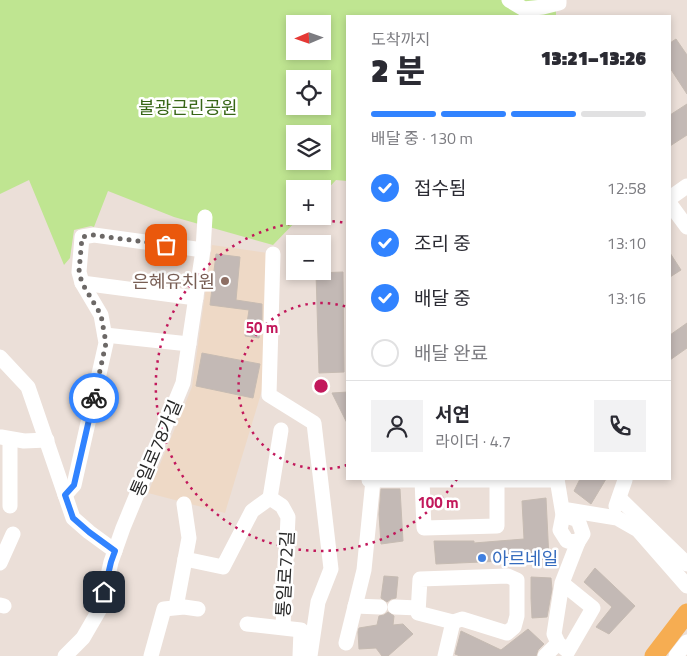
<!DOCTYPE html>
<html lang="ko">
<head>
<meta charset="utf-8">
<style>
	:root { --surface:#fff; --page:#f2f2f3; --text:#2b2b33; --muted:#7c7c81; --line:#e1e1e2; --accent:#3183ff }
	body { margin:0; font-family:"Titillium Web","Noto Sans KR",sans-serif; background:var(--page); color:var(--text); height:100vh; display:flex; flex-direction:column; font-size:19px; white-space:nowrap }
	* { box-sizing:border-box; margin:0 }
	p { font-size:16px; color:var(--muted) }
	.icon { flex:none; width:28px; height:28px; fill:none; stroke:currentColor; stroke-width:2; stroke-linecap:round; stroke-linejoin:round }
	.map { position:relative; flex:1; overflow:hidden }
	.details { position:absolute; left:346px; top:15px; width:325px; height:465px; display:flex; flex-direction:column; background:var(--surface); border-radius:0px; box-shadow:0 2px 8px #0003 }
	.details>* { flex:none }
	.needle { width:32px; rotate:268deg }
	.controls { position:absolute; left:286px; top:15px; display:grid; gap:10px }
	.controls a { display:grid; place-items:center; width:45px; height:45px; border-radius:0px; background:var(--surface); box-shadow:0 2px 8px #0003; font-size:25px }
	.pin { position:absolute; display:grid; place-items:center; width:42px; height:42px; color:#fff; margin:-21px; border-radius:10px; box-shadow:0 2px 8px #0006 }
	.courier { position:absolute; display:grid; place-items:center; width:50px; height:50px; margin:-25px; border:4px solid #3183ff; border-radius:50%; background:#fff; color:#222; box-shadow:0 1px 6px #0007 }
	.head em { font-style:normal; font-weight:800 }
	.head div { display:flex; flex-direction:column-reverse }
	.head { display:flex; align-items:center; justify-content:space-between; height:85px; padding:0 25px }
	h1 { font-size:32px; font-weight:800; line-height:38px }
	.bar { display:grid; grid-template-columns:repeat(4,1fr); gap:8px 5px; align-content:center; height:60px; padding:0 25px }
	.bar i { height:6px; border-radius:4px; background:var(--line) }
	.bar .selected { background:var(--accent) }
	.bar p { grid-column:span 4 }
	.line { display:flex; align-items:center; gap:12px; padding:0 25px; border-top:1px solid var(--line) }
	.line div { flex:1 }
	.round { display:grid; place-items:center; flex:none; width:52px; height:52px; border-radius:0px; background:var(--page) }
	ol { padding:0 25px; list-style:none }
	li { display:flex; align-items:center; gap:15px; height:55px }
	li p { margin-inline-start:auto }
	li .icon { padding:5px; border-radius:50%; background:var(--accent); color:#fff; stroke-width:4 }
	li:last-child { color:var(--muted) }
	li i { width:28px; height:28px; border:2px solid var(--line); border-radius:50% }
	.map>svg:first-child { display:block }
	.education { fill:#eed9c6 }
	.green { fill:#bfe591; fill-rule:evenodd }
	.building { fill:#c3b9b5; stroke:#c6bbb2 }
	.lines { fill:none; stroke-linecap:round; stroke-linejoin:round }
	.minor { stroke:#fff; stroke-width:15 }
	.major { stroke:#f6ad52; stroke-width:19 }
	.done { stroke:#6c6866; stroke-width:5; stroke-dasharray:0 9 }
	.route { stroke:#3183ff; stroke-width:6 }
	.ring { fill:none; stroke:#c2185b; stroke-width:2.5; stroke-dasharray:2.5 5 }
	.education-dot { fill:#8d6e63; stroke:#fff; stroke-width:2 }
	.shop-dot { fill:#3f7fe0; stroke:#fff; stroke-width:2 }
	.labels { text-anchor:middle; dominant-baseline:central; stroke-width:5; stroke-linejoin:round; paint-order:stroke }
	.park-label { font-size:18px; fill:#376616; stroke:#fff }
	.education-label { font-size:18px; fill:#785e54; stroke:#fff; text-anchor:end }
	.street-label { font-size:18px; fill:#282828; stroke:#fff }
	.shop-label { font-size:18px; fill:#366cbe; stroke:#fff; text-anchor:start }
	.centre { fill:#c2185b; stroke:#fff; stroke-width:2.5 }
	.ring-label { font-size:15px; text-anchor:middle; font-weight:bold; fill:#c2185b; stroke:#fff; stroke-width:5; stroke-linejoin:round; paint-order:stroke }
</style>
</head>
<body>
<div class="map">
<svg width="687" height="656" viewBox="0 0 687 656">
	<rect width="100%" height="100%" fill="#ebdfd8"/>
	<!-- education -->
	<path class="education" d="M212 245 268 253 266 375 260 397 225 513 148 493 192 387Z"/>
	<!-- green -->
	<path class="green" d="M0 0H556V16H348L347 181 336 180 323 194 322 189H295V216H301L273 245 174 217 108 191 94 227 91 226 74 230 70 258 64 265 29 180 0 194ZM295 24H322V51H295ZM295 79H322V106H295ZM295 134H322V161H295Z"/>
	<!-- building -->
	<g class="building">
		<path d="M676 39 687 55V94L670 68V43Z"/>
		<path d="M687 104V135L670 146V115Z"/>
		<path d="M670 253 681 270 670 277Z"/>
		<path d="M216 254 240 257 236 300 262 304V319L259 338 245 336 249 310 210 305Z"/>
		<path d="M343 272 344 372 319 373 316 273Z"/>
		<path d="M687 323V348L670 360V335Z"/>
		<path d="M202 353 260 364 253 398 196 386Z"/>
		<path d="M348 392V425L332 393Z"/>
		<path d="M580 479H606L591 504 574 491Z"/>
		<path d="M381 489H400L403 541 381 544 379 514Z"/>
		<path d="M546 498 549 559 436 564 434 541H474V543L524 539 522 501Z"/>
		<path d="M595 568 635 606 609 634 596 627 612 607 584 582Z"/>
		<path d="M384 576 398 577 396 598 391 599 387 602 381 598Z"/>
		<path d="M531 577 551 578 552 589 547 617 532 618 531 598Z"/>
		<path d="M388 612 394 616 393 625 403 624 413 634 388 656H382L376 648 359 649 358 632 359 628 377 625 379 616 384 615Z"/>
		<path d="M528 629 544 644 538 650 536 656H460L455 654 461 631 501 650Z"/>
	</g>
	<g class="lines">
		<!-- minor -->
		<g class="minor">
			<path d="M509 0 524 9 543 7 559 3V0"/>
			<path d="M670 198 687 186"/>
			<path d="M670 204 687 227"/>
			<path d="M273 254 269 395 314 423 331 569 318 602 310 656"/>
			<path d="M82 283 196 298"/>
			<path d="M105 335 189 344"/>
			<path d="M0 357 28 387 73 518 89 532 115 551"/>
			<path d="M1 437 24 441 47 440"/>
			<path d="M10 439V506"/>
			<path d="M369 479V480H557"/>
			<path d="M557 479 563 515 560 530 567 541 578 542 583 534 578 520 563 515"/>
			<path d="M422 480 424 528 497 526V480"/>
			<path d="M65 495 74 485 106 343 101 315 82 283 79 272 82 237 94 235 203 250"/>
			<path d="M270 498 281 430"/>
			<path d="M619 498 687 564"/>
			<path d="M616 506 625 480"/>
			<path d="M563 515 568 510 617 518 638 530 687 586"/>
			<path d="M185 559 223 567 252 511 270 498 282 506 288 517 283 627"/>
			<path d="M0 563 13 534"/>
			<path d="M508 576 517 580V616L514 627 507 633 462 619 453 622 418 613 420 579Z"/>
			<path d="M562 583 554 634 558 643 568 651 593 608 562 583 578 542"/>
			<path d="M0 605 4 606"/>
			<path d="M355 606 380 607"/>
			<path d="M176 607 189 538 184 504"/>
			<path d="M395 607 418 608"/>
			<path d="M247 624 301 630 300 656"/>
			<path d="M346 643 364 570 373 480"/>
			<path d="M65 656 83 638 101 607 111 562 123 528 183 383 203 250 205 217"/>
			<path d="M151 656 164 609 184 607 198 609"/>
			<path d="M445 656 453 622"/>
			<path d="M545 656 558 643"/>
			<path d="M676 656 687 642"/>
		</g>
		<!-- major -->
		<path class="major" d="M654 656 687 613"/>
	</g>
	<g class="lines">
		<!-- done -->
		<path class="done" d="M94 398 106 343 101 315 82 283 79 272 82 237 94 235 166 245"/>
		<!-- route -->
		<path class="route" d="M94 398 74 485 65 495 73 518 89 532 115 551 111 562 104 592"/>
	</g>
	<!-- distance rings -->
	<g class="ring">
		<path d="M347 465A83 83 0 1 1 347 307"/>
		<path d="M457 479A165 165 0 1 1 347 223"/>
	</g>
	<!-- markers -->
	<circle class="education-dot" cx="225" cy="281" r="5"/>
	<circle class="shop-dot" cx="482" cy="558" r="5"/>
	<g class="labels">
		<!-- park labels -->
		<g class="park-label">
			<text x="188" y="107">불광근린공원</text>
		</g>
		<!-- education labels -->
		<g class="education-label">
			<text x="215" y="281">은혜유치원</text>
		</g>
		<!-- street labels -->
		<g class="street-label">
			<text transform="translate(156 448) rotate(-67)">통일로78가길</text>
			<text transform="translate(285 574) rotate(-87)">통일로72길</text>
		</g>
		<!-- shop labels -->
		<g class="shop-label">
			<text x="492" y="558">아르네일</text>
		</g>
	</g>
	<circle cx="321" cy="386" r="8" class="centre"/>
	<g class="ring-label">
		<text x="262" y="333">50 m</text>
		<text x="438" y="508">100 m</text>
	</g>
</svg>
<div class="controls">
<a><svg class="needle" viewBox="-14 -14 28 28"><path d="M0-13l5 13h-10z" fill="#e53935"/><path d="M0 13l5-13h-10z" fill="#7c7c81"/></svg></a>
<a><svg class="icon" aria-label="locate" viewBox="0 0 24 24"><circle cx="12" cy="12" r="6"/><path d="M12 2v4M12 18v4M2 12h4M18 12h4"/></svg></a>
<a><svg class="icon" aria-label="layers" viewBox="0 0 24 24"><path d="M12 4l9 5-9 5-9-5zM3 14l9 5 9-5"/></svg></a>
<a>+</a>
<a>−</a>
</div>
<div class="pin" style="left:166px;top:245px;background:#ea580c"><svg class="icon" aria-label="bag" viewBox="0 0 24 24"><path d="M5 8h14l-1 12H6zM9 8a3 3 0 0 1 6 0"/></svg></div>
<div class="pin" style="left:104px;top:592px;background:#1f2937"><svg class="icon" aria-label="home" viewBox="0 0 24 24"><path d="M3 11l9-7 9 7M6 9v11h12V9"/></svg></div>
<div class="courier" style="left:94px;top:398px"><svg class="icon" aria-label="bike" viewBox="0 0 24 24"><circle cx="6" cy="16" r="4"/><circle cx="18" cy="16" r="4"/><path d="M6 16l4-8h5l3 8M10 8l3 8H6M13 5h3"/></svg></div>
<section class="details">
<div class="head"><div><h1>2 분</h1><p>도착까지</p></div><em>13:21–13:26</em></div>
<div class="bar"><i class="selected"></i><i class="selected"></i><i class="selected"></i><i></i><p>배달 중 · 130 m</p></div>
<ol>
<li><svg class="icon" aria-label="check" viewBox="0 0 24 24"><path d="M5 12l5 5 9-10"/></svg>접수됨<p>12:58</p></li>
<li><svg class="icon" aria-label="check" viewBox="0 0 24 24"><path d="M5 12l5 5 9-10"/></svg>조리 중<p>13:10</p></li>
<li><svg class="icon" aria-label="check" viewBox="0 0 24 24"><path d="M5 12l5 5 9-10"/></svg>배달 중<p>13:16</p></li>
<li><i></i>배달 완료</li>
</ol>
<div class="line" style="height:90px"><a class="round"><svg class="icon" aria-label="person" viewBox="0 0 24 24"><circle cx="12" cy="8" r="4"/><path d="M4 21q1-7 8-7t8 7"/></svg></a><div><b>서연</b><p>라이더 · 4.7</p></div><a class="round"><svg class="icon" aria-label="phone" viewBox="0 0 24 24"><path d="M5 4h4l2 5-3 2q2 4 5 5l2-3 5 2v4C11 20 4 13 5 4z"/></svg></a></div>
</section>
</div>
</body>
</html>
